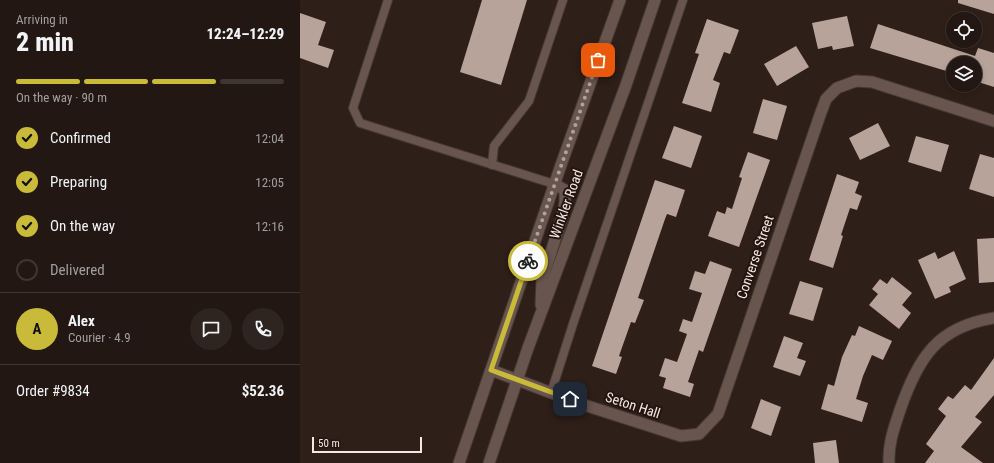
<!DOCTYPE html>
<html lang="en">
<head>
<meta charset="utf-8">
<style>
	:root { --surface:#221712; --page:#2e2420; --text:#f1f3f6; --muted:#a29f9f; --line:#3f3632; --accent:#caba3a }
	body { margin:0; font-family:"Roboto Condensed",sans-serif; background:var(--page); color:var(--text); height:100vh; display:flex; flex-direction:column; font-size:15px; white-space:nowrap }
	* { box-sizing:border-box; margin:0 }
	p { font-size:13px; color:var(--muted) }
	.icon { flex:none; width:22px; height:22px; fill:none; stroke:currentColor; stroke-width:2; stroke-linecap:round; stroke-linejoin:round }
	.map { position:relative; flex:1; overflow:hidden }
	.sheet { display:flex; flex-direction:column; background:var(--surface); width:300px }
	.sheet>* { flex:none }
	.tools { position:absolute; left:646px; top:12px; display:grid; gap:8px }
	.tools a { display:grid; place-items:center; width:36px; height:36px; border-radius:50%; background:var(--surface); box-shadow:0 2px 6px #0003,0 0 0 1px var(--line); font-size:20px }
	.scale { position:absolute; left:12px; bottom:10px; width:110px; box-sizing:border-box; padding-left:4px; border:2px solid #f3e8e3; border-top:0; font-size:11px; line-height:14px; white-space:nowrap; color:#f3e8e3; -webkit-text-stroke:3px #24150f; paint-order:stroke }
	.pin { position:absolute; display:grid; place-items:center; width:34px; height:34px; color:#fff; margin:-17px; border-radius:8px; box-shadow:0 2px 6px #0006 }
	.courier { position:absolute; display:grid; place-items:center; width:40px; height:40px; margin:-20px; border:3px solid #caba3a; border-radius:50%; background:#fff; color:#222; box-shadow:0 1px 5px #0007 }
	.summary em { font-style:normal; font-weight:800 }
	.summary div { display:flex; flex-direction:column-reverse }
	.summary { display:flex; align-items:center; justify-content:space-between; height:68px; padding:0 16px }
	h1 { font-size:26px; font-weight:800; line-height:30px }
	.bar { display:grid; grid-template-columns:repeat(4,1fr); gap:6px 4px; align-content:center; height:48px; padding:0 16px }
	.bar i { height:5px; border-radius:3px; background:var(--line) }
	.bar .active { background:var(--accent) }
	.bar p { grid-column:span 4 }
	.line { display:flex; align-items:center; gap:10px; padding:0 16px; border-top:1px solid var(--line) }
	.line div { flex:1 }
	.round { display:grid; place-items:center; flex:none; width:42px; height:42px; border-radius:21px; background:var(--page) }
	ol { padding:0 16px; list-style:none }
	li { display:flex; align-items:center; gap:12px; height:44px }
	li p { margin-inline-start:auto }
	li .icon { padding:4px; border-radius:50%; background:var(--accent); color:#111; stroke-width:4 }
	li:last-child { color:var(--muted) }
	li i { width:22px; height:22px; border:2px solid var(--line); border-radius:50% }
	main { display:flex; flex:1; min-height:0 }
	.map>svg:first-child { display:block }
	.building { fill:#b8a39a }
	.lines { fill:none; stroke-linecap:round; stroke-linejoin:round }
	.service-casing { stroke:#473935; stroke-width:10 }
	.minor-casing { stroke:#473935; stroke-width:13 }
	.tertiary-casing { stroke:#473935; stroke-width:13 }
	.service { stroke:#68554d; stroke-width:8 }
	.minor { stroke:#68554d; stroke-width:11 }
	.tertiary { stroke:#68554d; stroke-width:11 }
	.done { stroke:#aea29c; stroke-width:4; stroke-dasharray:0 7.2 }
	.route { stroke:#caba3a; stroke-width:5 }
	.labels { text-anchor:middle; dominant-baseline:central; stroke-width:4; stroke-linejoin:round; paint-order:stroke }
	.street-label { font-size:14px; fill:#f3e8e3; stroke:#24150f }
</style>
</head>
<body>
<main>
<section class="sheet">
<div class="summary"><div><h1>2 min</h1><p>Arriving in</p></div><em>12:24–12:29</em></div>
<div class="bar"><i class="active"></i><i class="active"></i><i class="active"></i><i></i><p>On the way · 90 m</p></div>
<ol>
<li><svg class="icon" aria-label="check" viewBox="0 0 24 24"><path d="M5 12l5 5 9-10"/></svg>Confirmed<p>12:04</p></li>
<li><svg class="icon" aria-label="check" viewBox="0 0 24 24"><path d="M5 12l5 5 9-10"/></svg>Preparing<p>12:05</p></li>
<li><svg class="icon" aria-label="check" viewBox="0 0 24 24"><path d="M5 12l5 5 9-10"/></svg>On the way<p>12:16</p></li>
<li><i></i>Delivered</li>
</ol>
<div class="line" style="height:72px"><b class="round" style="background:var(--accent);color:#111">A</b><div><b>Alex</b><p>Courier · 4.9</p></div><a class="round"><svg class="icon" aria-label="chat" viewBox="0 0 24 24"><path d="M4 5h16v11H9l-5 4z"/></svg></a><a class="round"><svg class="icon" aria-label="phone" viewBox="0 0 24 24"><path d="M5 4h4l2 5-3 2q2 4 5 5l2-3 5 2v4C11 20 4 13 5 4z"/></svg></a></div>
<div class="line" style="height:52px"><div>Order #9834</div><b>$52.36</b></div>
</section>
<div class="map">
<svg width="694" height="463" viewBox="0 0 694 463">
	<rect width="100%" height="100%" fill="#2e1f18"/>
	<!-- building -->
	<g class="building">
		<path d="M182 0H227L201 85 160 72Z"/>
		<path d="M658 0H694V14L658 3Z"/>
		<path d="M0 13 26 22 18 45 34 50 28 68 0 58Z"/>
		<path d="M547 16 554 46 533 50 532 46 518 49 512 23Z"/>
		<path d="M407 19 439 30 430 54 424 52 413 80 420 83 411 112 382 103 399 54 395 53Z"/>
		<path d="M578 24 675 56 678 48 694 53V87L675 81V63H653V73L570 48Z"/>
		<path d="M496 46 509 67 477 86 464 64Z"/>
		<path d="M463 99 487 106 477 140 453 133Z"/>
		<path d="M578 123 590 146 560 160 549 138Z"/>
		<path d="M374 126 402 136 391 168 362 158Z"/>
		<path d="M616 136 649 145 641 172 608 162Z"/>
		<path d="M448 152 470 160 439 247 408 236 417 211 425 214 427 207 432 209 442 178 439 177Z"/>
		<path d="M680 154 694 158V197L669 189Z"/>
		<path d="M537 174 559 182 555 193 562 196 557 210 550 208 541 235 543 236 533 268 509 260Z"/>
		<path d="M355 180 385 190 376 217 367 214 365 219 338 298 344 300 335 323 331 322 319 356 322 357 316 374 292 366Z"/>
		<path d="M694 238V282L679 283 677 239Z"/>
		<path d="M654 251 666 279 649 287 651 292 635 299 618 260 635 252 638 259Z"/>
		<path d="M410 261 432 269 403 352 399 350 388 382 394 384 390 397 363 388 366 378 359 376 365 358 377 362 387 334 379 331 383 319 392 322 402 293 389 289 395 271 405 274Z"/>
		<path d="M592 277 612 293 602 305 611 313 599 329 569 305 578 294 572 289 580 279 587 284Z"/>
		<path d="M500 281 523 288 513 321 489 314Z"/>
		<path d="M559 326 592 341 583 360 572 355 563 376 556 399 568 403 562 422 521 409 528 384 534 386 542 357 552 335 555 336Z"/>
		<path d="M484 336 503 343 497 358 506 361 500 376 473 367Z"/>
		<path d="M694 358V395L675 417 682 422 661 447 683 463H625L634 451 626 444 646 416 638 409 648 396 653 399 665 385 671 390Z"/>
		<path d="M461 399 481 407 471 436 451 428Z"/>
		<path d="M536 440 539 463H515L513 443Z"/>
	</g>
	<g class="lines">
		<!-- service casing -->
		<g class="service-casing">
			<g id="service">
				<path d="M88 0 53 108 60 123 254 184"/>
				<path d="M192 165 194 146 229 101 263 0"/>
				<path d="M251 393 273 324 383 0"/>
			</g>
		</g>
		<!-- minor casing -->
		<g class="minor-casing">
			<g id="minor">
				<path d="M191 370 278 403 381 436 399 434 418 414 520 115 526 99 537 88 556 81 572 82 694 121"/>
				<path d="M589 463C588 444 594 428 600 410 618 358 637 327 694 318"/>
			</g>
		</g>
		<!-- tertiary casing -->
		<g class="tertiary-casing">
			<g id="tertiary">
				<path d="M241 305 242 280 262 218 265 202V190L254 184"/>
				<path d="M159 463 261 165 320 0"/>
				<path d="M189 463 228 348 326 85 355 0"/>
			</g>
		</g>
		<!-- service -->
		<use href="#service" class="service"/>
		<!-- minor -->
		<use href="#minor" class="minor"/>
		<!-- tertiary -->
		<use href="#tertiary" class="tertiary"/>
	</g>
	<g class="lines">
		<!-- done -->
		<path class="done" d="M228 261 298 60"/>
		<!-- route -->
		<path class="route" d="M228 261 191 370 270 399"/>
	</g>
	<g class="labels">
		<!-- street labels -->
		<g class="street-label">
			<text transform="translate(266 204) rotate(-70)">Winkler Road</text>
			<text transform="translate(455 257) rotate(-71)">Converse Street</text>
			<text transform="translate(333 405) rotate(18)">Seton Hall</text>
		</g>
	</g>
</svg>
<div class="tools">
<a><svg class="icon" aria-label="locate" viewBox="0 0 24 24"><circle cx="12" cy="12" r="6"/><path d="M12 2v4M12 18v4M2 12h4M18 12h4"/></svg></a>
<a><svg class="icon" aria-label="layers" viewBox="0 0 24 24"><path d="M12 4l9 5-9 5-9-5zM3 14l9 5 9-5"/></svg></a>
</div>
<div class="scale">50 m</div>
<div class="pin" style="left:298px;top:60px;background:#ea580c"><svg class="icon" aria-label="bag" viewBox="0 0 24 24"><path d="M5 8h14l-1 12H6zM9 8a3 3 0 0 1 6 0"/></svg></div>
<div class="pin" style="left:270px;top:399px;background:#1f2937"><svg class="icon" aria-label="home" viewBox="0 0 24 24"><path d="M3 11l9-7 9 7M6 9v11h12V9"/></svg></div>
<div class="courier" style="left:228px;top:261px"><svg class="icon" aria-label="bike" viewBox="0 0 24 24"><circle cx="6" cy="16" r="4"/><circle cx="18" cy="16" r="4"/><path d="M6 16l4-8h5l3 8M10 8l3 8H6M13 5h3"/></svg></div>
</div>
</main>
</body>
</html>
